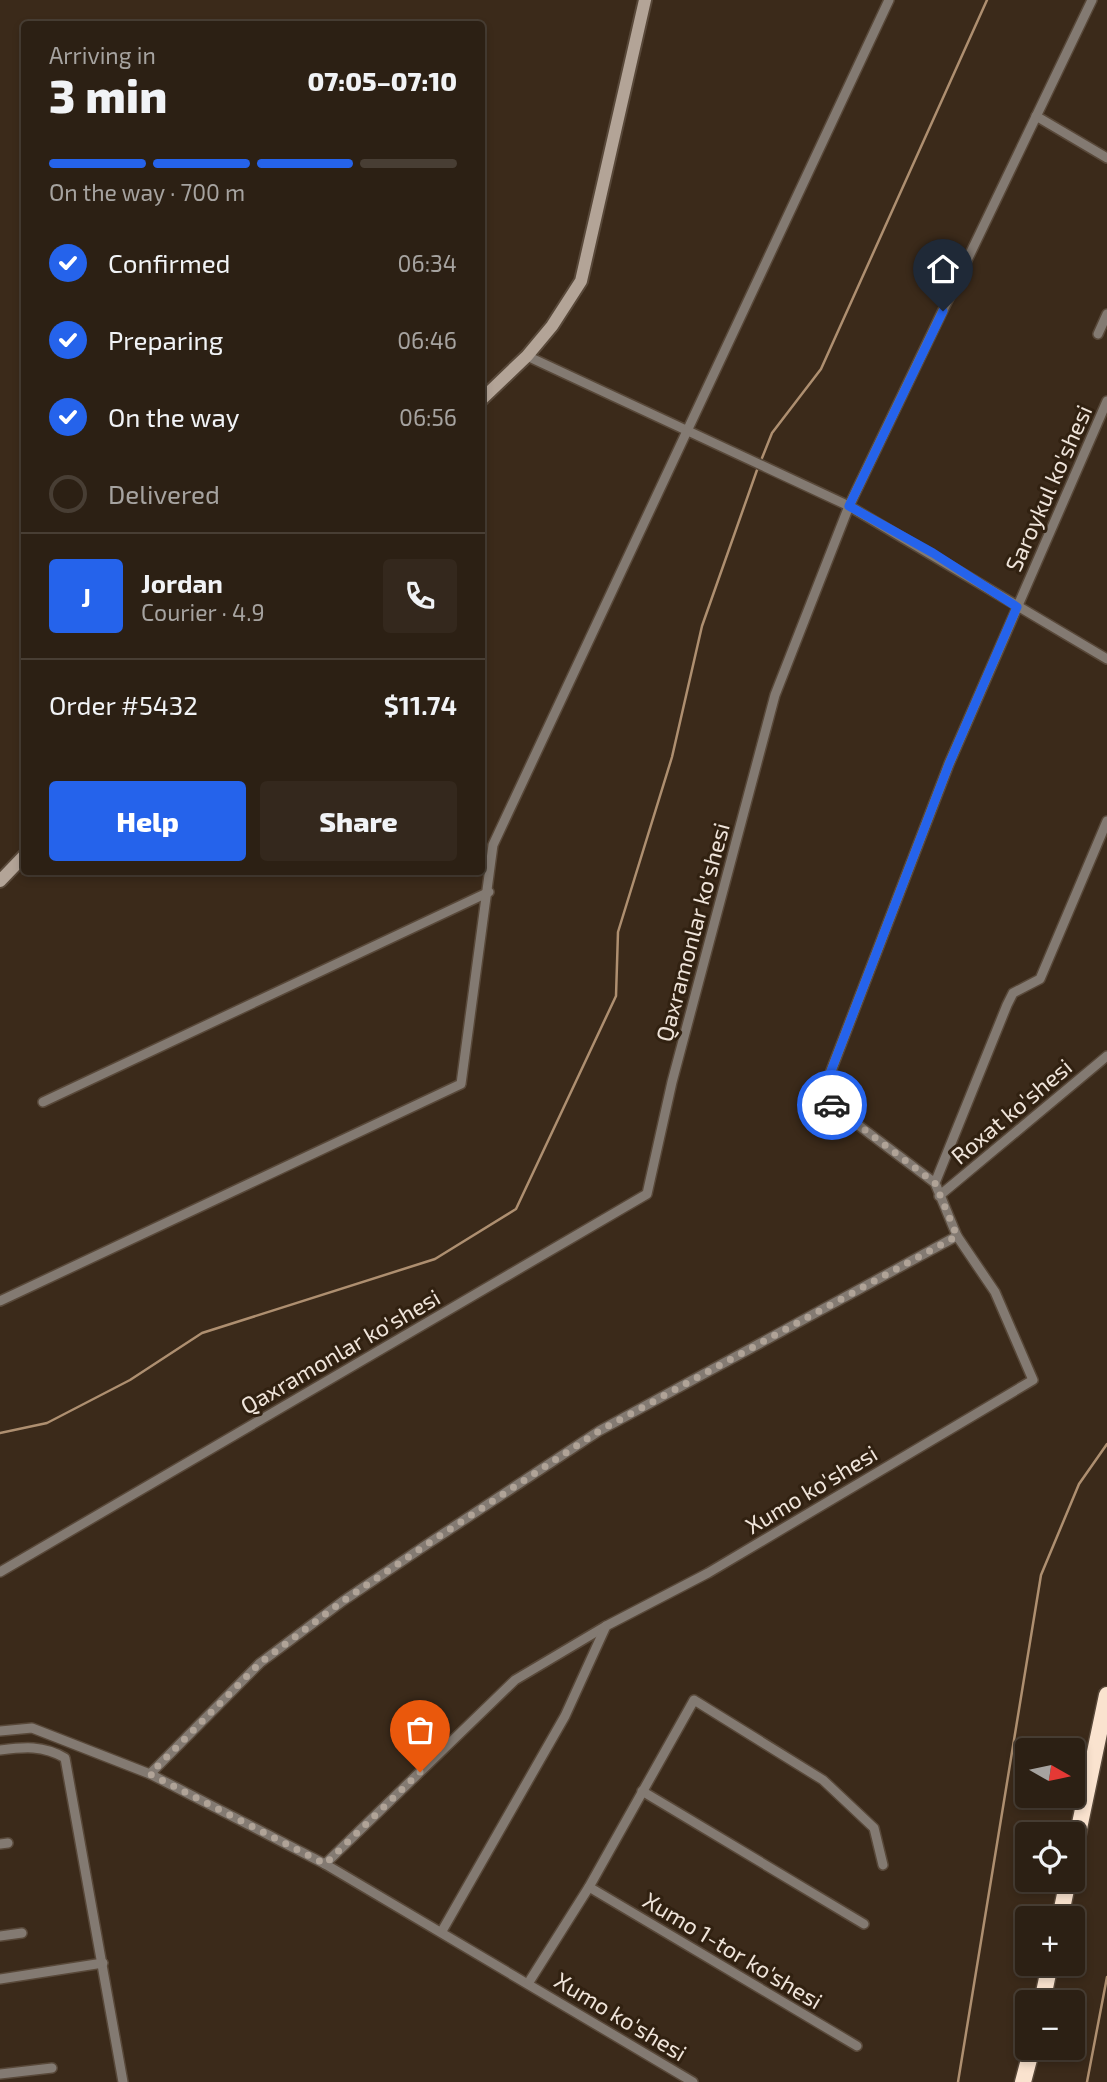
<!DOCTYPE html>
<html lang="en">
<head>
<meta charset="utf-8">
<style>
	:root { --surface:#2c2014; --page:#34281d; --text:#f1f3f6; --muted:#a6a3a0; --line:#483e34; --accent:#2563eb }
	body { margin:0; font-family:"Exo 2",sans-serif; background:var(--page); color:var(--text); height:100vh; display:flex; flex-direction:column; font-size:26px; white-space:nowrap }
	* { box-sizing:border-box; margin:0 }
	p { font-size:23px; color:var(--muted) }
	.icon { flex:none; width:38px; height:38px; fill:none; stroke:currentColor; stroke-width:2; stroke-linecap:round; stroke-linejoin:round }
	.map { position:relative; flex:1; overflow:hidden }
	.sheet { position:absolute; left:21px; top:21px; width:464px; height:854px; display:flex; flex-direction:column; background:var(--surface); border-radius:7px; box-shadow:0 4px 10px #0003,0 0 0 2px var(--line) }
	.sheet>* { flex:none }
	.needle { width:46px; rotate:99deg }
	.buttons { position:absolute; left:1015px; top:1738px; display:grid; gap:14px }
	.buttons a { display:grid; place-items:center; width:70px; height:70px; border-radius:7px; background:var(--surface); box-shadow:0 4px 10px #0003,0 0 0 2px var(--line); font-size:35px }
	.pin { position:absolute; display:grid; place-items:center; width:60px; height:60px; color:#fff; margin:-72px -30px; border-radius:50% 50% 50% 0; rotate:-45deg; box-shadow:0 0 7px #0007 }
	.pin .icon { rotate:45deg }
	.courier { position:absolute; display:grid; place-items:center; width:70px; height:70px; margin:-35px; border:5px solid #2563eb; border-radius:50%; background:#fff; color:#222; box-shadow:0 2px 9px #0007 }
	.head em { font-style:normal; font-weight:800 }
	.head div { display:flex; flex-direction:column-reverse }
	.head { display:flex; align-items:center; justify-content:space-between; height:119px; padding:0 28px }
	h1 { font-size:46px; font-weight:800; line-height:52px }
	.bar { display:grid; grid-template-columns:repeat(4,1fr); gap:10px 7px; align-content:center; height:84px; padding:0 28px }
	.bar i { height:9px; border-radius:5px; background:var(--line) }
	.bar .active { background:var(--accent) }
	.bar p { grid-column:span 4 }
	.line { display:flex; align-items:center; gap:18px; padding:0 28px; border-top:2px solid var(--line) }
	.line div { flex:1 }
	.round { display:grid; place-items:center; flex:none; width:74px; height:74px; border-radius:7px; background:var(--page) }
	ol { padding:0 28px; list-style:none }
	li { display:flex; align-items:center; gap:21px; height:77px }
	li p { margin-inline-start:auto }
	li .icon { padding:7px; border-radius:50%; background:var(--accent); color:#fff; stroke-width:4 }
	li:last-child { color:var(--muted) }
	li i { width:38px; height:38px; border:4px solid var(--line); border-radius:50% }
	.cta { display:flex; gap:14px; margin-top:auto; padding:14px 28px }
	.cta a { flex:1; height:80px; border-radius:7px; background:var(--accent); color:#fff; font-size:28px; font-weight:800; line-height:80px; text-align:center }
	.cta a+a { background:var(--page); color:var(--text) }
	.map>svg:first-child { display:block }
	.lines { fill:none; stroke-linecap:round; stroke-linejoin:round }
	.stream { stroke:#ae8f70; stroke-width:2.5 }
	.street-casing { stroke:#584839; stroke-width:12 }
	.secondary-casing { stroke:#584839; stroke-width:16 }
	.highway-casing { stroke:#584839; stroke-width:19 }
	.street { stroke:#837a72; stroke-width:9 }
	.secondary { stroke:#b3a497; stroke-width:12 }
	.highway { stroke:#fae3cf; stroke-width:16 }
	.done { stroke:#b0a397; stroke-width:7; stroke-dasharray:0 12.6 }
	.route { stroke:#2563eb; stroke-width:9 }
	.labels { text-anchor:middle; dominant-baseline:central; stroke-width:6; stroke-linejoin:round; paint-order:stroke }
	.street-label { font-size:23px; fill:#efe4da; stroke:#312111 }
</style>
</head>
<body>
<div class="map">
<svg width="1107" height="2082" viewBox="0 0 1107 2082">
	<rect width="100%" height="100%" fill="#3b2a1a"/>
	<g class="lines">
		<!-- stream -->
		<g class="stream">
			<path d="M762 458 772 433 821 369 987 0"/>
			<path d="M0 1433 47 1423 130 1380 202 1333 435 1259 516 1209 616 996 618 932 672 757 702 626 757 470"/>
			<path d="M958 2082 1041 1575 1079 1484 1107 1444"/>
			<path d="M1087 2082 1107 1977"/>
		</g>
		<!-- street casing -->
		<g class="street-casing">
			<g id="street">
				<path d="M1036 116 1107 158"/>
				<path d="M1098 334 1107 314"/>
				<path d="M527 356 849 506 1107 659"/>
				<path d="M43 1102 489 892"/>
				<path d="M935 1183 1007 1005 1013 993 1040 979 1107 821"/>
				<path d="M939 1196 1107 1056"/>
				<path d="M0 1301 461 1084 493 845 889 0"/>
				<path d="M0 1572 647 1194 672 1082 775 695 849 506 1092 0"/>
				<path d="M0 1731 32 1728 150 1774 325 1864 693 2082"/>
				<path d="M0 1750C24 1747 43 1745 65 1758L123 2082"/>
				<path d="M150 1774 260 1663 343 1601 429 1543 599 1431 957 1236"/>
				<path d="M642 1791 864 1924"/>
				<path d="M0 1844 8 1843"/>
				<path d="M325 1864 515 1680 606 1626 708 1573 1033 1380 995 1292 957 1236 935 1183 821 1097 949 764 1107 401"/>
				<path d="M589 1887 857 2046"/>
				<path d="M442 1931 565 1716 606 1626"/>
				<path d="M0 1936 22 1933"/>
				<path d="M0 1979 103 1963"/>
				<path d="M529 1982 589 1887 694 1700 823 1780 874 1828 883 1865"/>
				<path d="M0 2074 52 2068"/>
			</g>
		</g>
		<!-- secondary casing -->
		<g class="secondary-casing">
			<g id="secondary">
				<path d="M481 400 527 356 552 326 581 281 645 0"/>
				<path d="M0 881 24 856"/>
			</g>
		</g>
		<!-- highway casing -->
		<g class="highway-casing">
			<g id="highway">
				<path d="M1073 1857 1107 1695"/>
				<path d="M1060 1918 1068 1880"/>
				<path d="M1042 2002 1050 1964"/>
				<path d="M1023 2082 1032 2048"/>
			</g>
		</g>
		<!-- street -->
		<use href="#street" class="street"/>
		<!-- secondary -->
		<use href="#secondary" class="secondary"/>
		<!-- highway -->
		<use href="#highway" class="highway"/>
	</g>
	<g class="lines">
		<!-- done -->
		<path class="done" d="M420 1772 325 1864 150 1774 260 1663 343 1601 429 1543 599 1431 957 1236 935 1183 832 1105"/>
		<!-- route -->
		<path class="route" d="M832 1105 821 1097 949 764 1017 607 933 553 849 506 943 311"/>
	</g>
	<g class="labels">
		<!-- street labels -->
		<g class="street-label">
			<text transform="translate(1048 488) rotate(-66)">Saroykul ko'shesi</text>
			<text transform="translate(692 932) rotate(-75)">Qaxramonlar ko'shesi</text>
			<text transform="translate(1011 1111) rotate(-40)">Roxat ko'shesi</text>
			<text transform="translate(340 1351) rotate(-30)">Qaxramonlar ko'shesi</text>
			<text transform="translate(811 1489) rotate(-31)">Xumo ko'shesi</text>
			<text transform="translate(733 1950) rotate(31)">Xumo 1-tor ko'shesi</text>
			<text transform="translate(621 2016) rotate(31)">Xumo ko'shesi</text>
		</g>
	</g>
</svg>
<div class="buttons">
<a><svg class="needle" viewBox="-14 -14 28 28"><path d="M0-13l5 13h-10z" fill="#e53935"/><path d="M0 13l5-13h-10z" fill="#a6a3a0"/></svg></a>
<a><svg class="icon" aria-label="locate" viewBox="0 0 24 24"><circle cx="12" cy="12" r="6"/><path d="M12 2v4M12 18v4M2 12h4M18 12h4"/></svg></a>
<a>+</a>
<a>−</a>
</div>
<div class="pin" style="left:420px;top:1772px;background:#ea580c"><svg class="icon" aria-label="bag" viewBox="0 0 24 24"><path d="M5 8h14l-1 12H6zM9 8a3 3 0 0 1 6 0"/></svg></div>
<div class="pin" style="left:943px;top:311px;background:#1f2937"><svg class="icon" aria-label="home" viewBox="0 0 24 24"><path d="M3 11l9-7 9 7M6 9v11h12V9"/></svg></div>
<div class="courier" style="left:832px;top:1105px"><svg class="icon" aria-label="car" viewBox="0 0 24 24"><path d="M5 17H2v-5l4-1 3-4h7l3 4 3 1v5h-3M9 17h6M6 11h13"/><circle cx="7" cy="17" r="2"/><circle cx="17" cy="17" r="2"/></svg></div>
<section class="sheet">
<div class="head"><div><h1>3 min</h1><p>Arriving in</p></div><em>07:05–07:10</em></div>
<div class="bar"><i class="active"></i><i class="active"></i><i class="active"></i><i></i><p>On the way · 700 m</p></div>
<ol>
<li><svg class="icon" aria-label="check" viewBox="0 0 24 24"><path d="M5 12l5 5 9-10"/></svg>Confirmed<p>06:34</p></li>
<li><svg class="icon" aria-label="check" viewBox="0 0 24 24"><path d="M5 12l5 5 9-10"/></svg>Preparing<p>06:46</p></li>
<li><svg class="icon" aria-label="check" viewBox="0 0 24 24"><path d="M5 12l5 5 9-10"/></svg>On the way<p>06:56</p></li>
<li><i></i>Delivered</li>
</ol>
<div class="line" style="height:126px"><b class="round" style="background:var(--accent);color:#fff">J</b><div><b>Jordan</b><p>Courier · 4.9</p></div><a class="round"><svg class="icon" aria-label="phone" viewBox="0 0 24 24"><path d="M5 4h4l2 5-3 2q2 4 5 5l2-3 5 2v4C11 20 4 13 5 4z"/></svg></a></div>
<div class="line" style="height:91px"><div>Order #5432</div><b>$11.74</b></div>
<div class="cta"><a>Help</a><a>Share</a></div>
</section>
</div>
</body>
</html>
